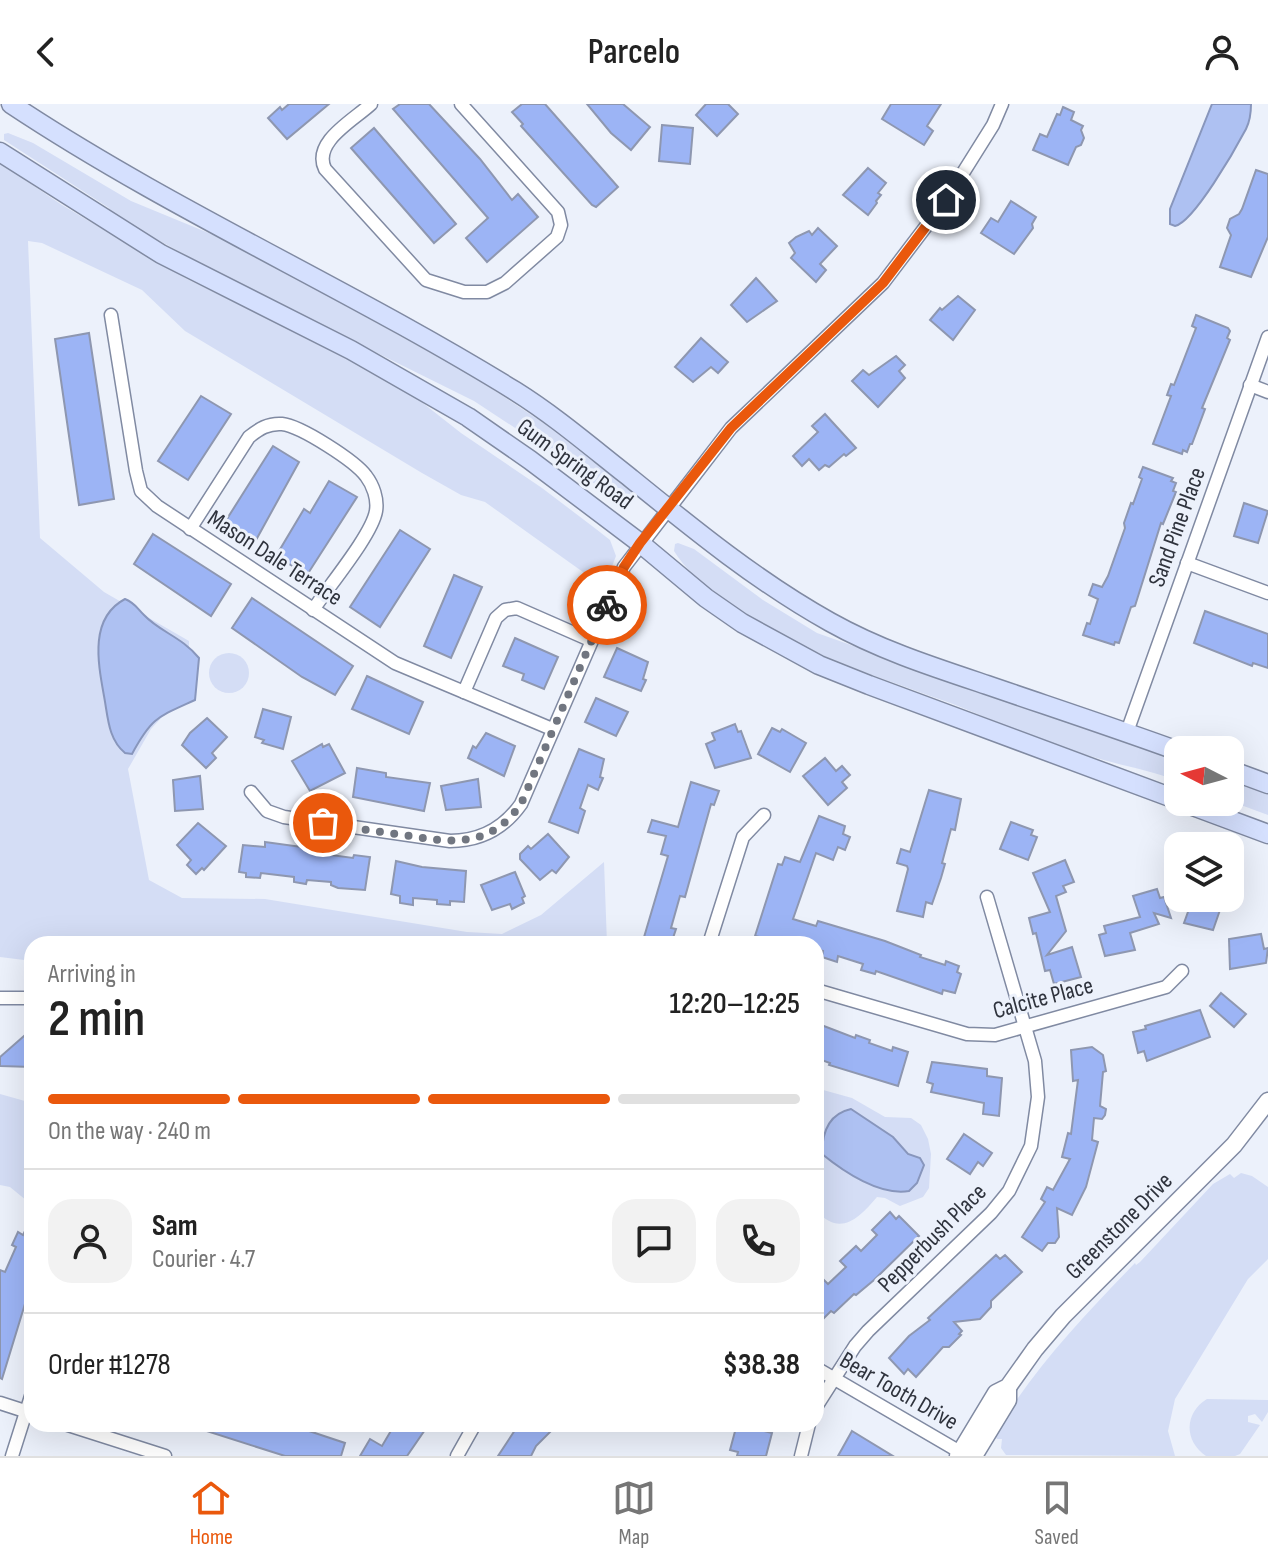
<!DOCTYPE html>
<html lang="en">
<head>
<meta charset="utf-8">
<style>
	:root { --surface:#fff; --page:#f2f2f2; --text:#222; --muted:#767676; --line:#e0e0e0; --accent:#ea580c }
	body { margin:0; font-family:"Sofia Sans Condensed",sans-serif; background:var(--page); color:var(--text); height:100vh; display:flex; flex-direction:column; font-size:30px; white-space:nowrap }
	* { box-sizing:border-box; margin:0 }
	p { font-size:26px; color:var(--muted) }
	.icon { flex:none; width:44px; height:44px; fill:none; stroke:currentColor; stroke-width:2; stroke-linecap:round; stroke-linejoin:round }
	.map { position:relative; flex:1; overflow:hidden }
	.panel { position:absolute; left:24px; top:832px; width:800px; height:496px; display:flex; flex-direction:column; background:var(--surface); border-radius:24px; box-shadow:0 8px 32px #0002 }
	.panel>* { flex:none }
	.needle { width:52px; rotate:276deg }
	.tools { position:absolute; left:1164px; top:632px; display:grid; gap:16px }
	.tools a { display:grid; place-items:center; width:80px; height:80px; border-radius:16px; background:var(--surface); box-shadow:0 8px 32px #0002; font-size:40px }
	.pin { position:absolute; display:grid; place-items:center; width:68px; height:68px; color:#fff; margin:-34px; border:4px solid #fff; border-radius:50%; box-shadow:0 2px 8px #0007 }
	.courier { position:absolute; display:grid; place-items:center; width:80px; height:80px; margin:-40px; border:6px solid #ea580c; border-radius:50%; background:#fff; color:#222; box-shadow:0 2px 10px #0007 }
	.overview em { font-style:normal; font-weight:600 }
	.overview div { display:flex; flex-direction:column-reverse }
	.overview { display:flex; align-items:center; justify-content:space-between; height:136px; padding:0 24px }
	h1 { font-size:52px; font-weight:600; line-height:60px }
	.bar { display:grid; grid-template-columns:repeat(4,1fr); gap:12px 8px; align-content:center; height:96px; padding:0 24px }
	.bar i { height:10px; border-radius:6px; background:var(--line) }
	.bar .active { background:var(--accent) }
	.bar p { grid-column:span 4 }
	.line { display:flex; align-items:center; gap:20px; padding:0 24px; border-top:2px solid var(--line) }
	.line div { flex:1 }
	.round { display:grid; place-items:center; flex:none; width:84px; height:84px; border-radius:24px; background:var(--page) }
	header { display:flex; justify-content:space-between; align-items:center; height:104px; padding:0 24px; background:var(--surface); font-size:36px; font-weight:600 }
	.menu { display:flex; justify-content:space-around; align-items:center; height:112px; border-top:2px solid var(--line); background:var(--surface); font-size:22px; color:var(--muted) }
	.menu a { display:grid; justify-items:center; gap:4px }
	.menu .active { color:var(--accent) }
	.map>svg:first-child { display:block }
	.green { fill:#d4ddf5 }
	.water { fill:#aec1f2; stroke:#8896bc; stroke-width:2 }
	.building { fill:#9cb4f5; stroke:#8e97b0; stroke-width:2 }
	.lines { fill:none; stroke-linecap:round; stroke-linejoin:round }
	.minor-casing { stroke:#808aa2; stroke-width:15 }
	.tertiary-casing { stroke:#808aa2; stroke-width:19 }
	.secondary-casing { stroke:#808aa2; stroke-width:21 }
	.minor { stroke:#fff; stroke-width:12 }
	.tertiary { stroke:#fff; stroke-width:16 }
	.secondary { stroke:#d5e0fe; stroke-width:18 }
	.done { stroke:#717680; stroke-width:8; stroke-dasharray:0 14.4 }
	.route { stroke:#ea580c; stroke-width:10 }
	.labels { text-anchor:middle; dominant-baseline:central; stroke-width:6; stroke-linejoin:round; paint-order:stroke }
	.street-label { font-size:24px; fill:#2f333d; stroke:#ecf1fb }
</style>
</head>
<body>
<header><svg class="icon" aria-label="back" viewBox="0 0 24 24"><path d="M15 5l-7 7 7 7"/></svg>Parcelo<svg class="icon" aria-label="person" viewBox="0 0 24 24"><circle cx="12" cy="8" r="4"/><path d="M4 21q1-7 8-7t8 7"/></svg></header>
<div class="map">
<svg width="1268" height="1352" viewBox="0 0 1268 1352">
	<rect width="100%" height="100%" fill="#ecf1fb"/>
	<!-- green -->
	<g class="green">
		<path d="M8 29 33 39 131 97 228 137 471 271 563 332 630 387 633 396 624 398 614 394 547 345 474 297 250 186 110 110 109 104 4 36V30Z"/>
		<path d="M0 59 62 101 187 175 320 240 405 285 461 329 542 384 596 425 610 436 616 452 604 483 485 398 461 391 422 369 185 227 142 186 42 139 28 137 40 434 104 488 189 537V584L151 625 128 665 149 776 182 794 265 795 467 828 502 830 541 811 604 758 607 840H32V857L0 853Z"/>
		<path d="M678 439 694 445 763 496 817 529 1178 657V677C1149 666 1119 661 1090 652 1044 639 998 618 953 600 867 568 726 527 674 447L675 440Z"/>
		<circle cx="229" cy="569" r="20"/>
		<path d="M1230 674 1268 687V711L1230 697Z"/>
		<path d="M816 984 852 994 885 1013 911 1014 921 1021 928 1035 931 1050 929 1084 923 1093 900 1102 885 1094 877 1093C859 1114 840 1134 816 1106Z"/>
		<path d="M0 990 32 999V1101L10 1083 0 1081Z"/>
		<path d="M1241 1069 1252 1072 1268 1083V1155L1248 1175 1175 1295 1168 1327 1175 1352 1006 1351 1001 1344 1002 1335H997L994 1331C1034 1264 1081 1215 1135 1159L1136 1161 1140 1158 1213 1080 1230 1070 1234 1074Z"/>
		<path d="M1207 1295 1268 1296V1308L1262 1318 1255 1310 1248 1312V1318L1260 1321 1240 1350 1235 1352H1206C1184 1337 1184 1309 1207 1295Z"/>
	</g>
	<!-- water -->
	<g class="water">
		<path d="M1212 0H1251C1251 8 1250 17 1246 25 1236 44 1194 118 1175 122L1170 120V105Z"/>
		<path d="M125 495C135 499 137 504 144 511 160 528 182 533 199 554L195 596C158 613 152 613 132 650L125 649C108 635 108 613 104 592 98 559 89 514 125 495Z"/>
		<path d="M851 1005 893 1033 908 1050 920 1054 924 1061 917 1079 909 1087C880 1092 844 1068 822 1050 822 1029 828 1010 851 1005Z"/>
	</g>
	<!-- building -->
	<g class="building">
		<path d="M289 0H329L287 35 268 14 280 3 282 6Z"/>
		<path d="M400 0H429L480 55 512 96 518 90 538 113 487 158 466 134 488 114 393 5Z"/>
		<path d="M522 0H545L618 83 596 103 592 101 521 22 523 20 512 8Z"/>
		<path d="M587 0H623L650 23 631 46 611 29Z"/>
		<path d="M706 0H728L738 10 717 32 696 11Z"/>
		<path d="M891 0H941L927 22 933 27 924 41 882 15Z"/>
		<path d="M1063 3 1074 8 1071 16 1083 22 1081 26 1084 34 1081 41 1076 43 1068 61 1033 46 1040 30 1047 33 1057 10 1060 11Z"/>
		<path d="M662 21 693 24 690 60 659 57Z"/>
		<path d="M374 24 456 120 434 139 351 44Z"/>
		<path d="M868 64 886 79 878 89 881 91 876 97 877 99 868 111 843 91Z"/>
		<path d="M1256 66 1268 70V133L1251 173 1220 163 1231 131 1227 124 1230 115 1239 110 1242 105Z"/>
		<path d="M1011 97 1036 113 1032 120 1033 124 1014 150 981 129 991 114 998 118Z"/>
		<path d="M818 124 837 142 820 160 826 166 816 178 791 154 795 149 789 139 796 133 809 127 812 131Z"/>
		<path d="M756 174 777 197 747 218 731 201Z"/>
		<path d="M958 192 975 206 953 236 930 216 940 204 942 206Z"/>
		<path d="M1196 211 1228 224 1230 227 1227 234 1230 236 1202 304 1205 305 1192 340H1190L1187 348 1183 346 1182 350 1153 340 1171 292 1167 291 1171 280 1174 281 1196 224 1192 222Z"/>
		<path d="M89 229 114 395 79 401 55 235Z"/>
		<path d="M701 234 728 258 718 269 711 263 693 278 675 263Z"/>
		<path d="M896 252 905 261 899 267 905 274 878 303 852 277 863 266 869 271Z"/>
		<path d="M201 292 231 310 188 376 158 357Z"/>
		<path d="M825 310 856 344 846 352 844 350 829 363 825 361 819 366 809 355 802 362 793 352 818 328 812 322Z"/>
		<path d="M273 342 299 358 256 436 225 418Z"/>
		<path d="M1143 363 1173 374 1171 377 1176 379 1173 387 1176 388 1163 420 1161 419 1135 502 1131 503 1119 539 1115 538 1114 541 1083 531 1087 519 1090 520 1098 495 1089 491 1093 480 1102 483 1108 472 1125 424 1124 419 1131 399 1133 400 1142 375 1139 373Z"/>
		<path d="M329 377 357 393 307 471 276 452 304 405 310 409Z"/>
		<path d="M1244 399 1268 407 1258 439 1234 432Z"/>
		<path d="M400 426 430 445 380 523 350 503Z"/>
		<path d="M153 430 231 480 211 512 134 460Z"/>
		<path d="M454 471 482 483 451 554 424 542Z"/>
		<path d="M252 494 353 562 335 591 302 573 232 524Z"/>
		<path d="M1205 507 1268 530V564L1253 559 1252 562 1194 539Z"/>
		<path d="M515 534 558 553 544 585 522 576 524 570 503 562Z"/>
		<path d="M617 544 648 558 643 575 646 576 641 587 604 573Z"/>
		<path d="M367 572 423 598 409 630 352 605Z"/>
		<path d="M596 594 628 608 616 632 585 618Z"/>
		<path d="M263 605 291 613 283 645 262 639 264 636 255 633Z"/>
		<path d="M207 614 227 633 212 649 216 654 206 664 182 641 190 629Z"/>
		<path d="M735 620 738 628 741 627 751 654 715 664 706 640 715 636 712 629Z"/>
		<path d="M772 624 780 628 782 625 806 639 790 668 758 650Z"/>
		<path d="M486 629 515 642 504 672 468 654 473 642 476 644Z"/>
		<path d="M322 640 323 643 329 640 345 669 310 687 292 657Z"/>
		<path d="M579 645 604 655 600 673 603 674 598 686 588 681 580 704 585 707 578 729 549 718Z"/>
		<path d="M825 654 836 667 842 662 850 671 842 678 847 684 828 701 803 672Z"/>
		<path d="M357 664 386 669V673L430 679 424 707 353 693Z"/>
		<path d="M200 672 203 705 175 707 173 676Z"/>
		<path d="M478 675 481 703 446 706 441 682Z"/>
		<path d="M691 678 719 687 714 701 711 700 685 793 680 792 671 824 676 825 671 840H642L668 752 661 750 666 732 648 728 652 716 678 723Z"/>
		<path d="M929 686 961 695 955 726 951 725 942 759 945 760 941 774 932 800 926 798 923 813 897 807 908 765 907 762 897 759 901 745 910 748Z"/>
		<path d="M819 712 845 722 843 730 850 733 845 746 838 743 833 756 816 749 793 815 816 822 818 817 885 837 921 851 920 853 945 861 946 857 959 862 957 868 961 870 955 889 943 886 942 890 876 867 875 870 861 866 863 860 838 852 837 858 822 853 823 847 816 845V840H798L785 836V839L755 832 778 760 782 761 785 753 800 758Z"/>
		<path d="M1011 718 1033 726 1031 731 1037 733 1028 756 1000 745Z"/>
		<path d="M198 719 226 742 204 766 202 764 196 770 187 761 191 756 177 741Z"/>
		<path d="M548 730 569 753 556 769 552 766 540 776 520 755V750L528 742 531 745Z"/>
		<path d="M265 738 324 746 323 750 353 754 354 751 370 753 365 786 338 784 331 781V778L307 776 306 780 294 778V773L261 769 260 774 246 773V769L239 768 243 741 265 743Z"/>
		<path d="M1065 756 1074 778 1063 782 1066 788 1056 792 1066 827 1047 851 1072 843 1081 873 1054 880 1050 866 1045 867 1036 829 1033 830 1029 814 1050 808 1033 769Z"/>
		<path d="M396 757 422 763 466 767 464 798 450 797V801L437 800V796L413 794V801L400 799V792L391 790Z"/>
		<path d="M515 768 525 792 522 794 524 799 512 805 510 800 492 806 481 781Z"/>
		<path d="M1157 785 1160 794 1164 793 1171 814 1154 809 1159 820 1130 829 1135 846 1105 852 1099 831 1106 829 1104 822 1140 813 1133 792Z"/>
		<path d="M1193 794H1217L1214 804 1220 806 1213 826 1184 819Z"/>
		<path d="M1261 830 1264 845 1268 844 1266 859 1230 865 1229 835Z"/>
		<path d="M1221 889 1246 910 1234 923 1210 902Z"/>
		<path d="M1200 906 1210 933 1147 957 1144 947 1138 949 1133 928 1146 925 1145 922Z"/>
		<path d="M816 919 855 934 856 931 870 936 869 939 892 947 893 943 908 948 898 982 829 961 830 959 819 955 816 956Z"/>
		<path d="M32 925V963L0 962V953Z"/>
		<path d="M1092 943 1103 951 1106 967 1103 968 1100 1002 1106 1005 1105 1011 1102 1015 1094 1014 1092 1036 1098 1038 1086 1083 1072 1111 1057 1104 1059 1133 1055 1139H1048L1042 1147 1022 1133 1045 1098 1041 1095 1047 1083 1053 1086 1070 1055 1062 1053 1068 1029 1071 1030 1078 976 1073 977 1071 946Z"/>
		<path d="M932 958 987 965V972L1002 974 999 1012 983 1010 984 999 931 988 933 980 927 978Z"/>
		<path d="M964 1030 992 1049 983 1062 978 1058 970 1070 947 1055Z"/>
		<path d="M890 1108 896 1115 899 1112 919 1132 874 1176 856 1191 854 1190 834 1209 831 1207 816 1222V1179L822 1174 828 1180 846 1163 840 1157 856 1142 861 1147 877 1131 872 1126Z"/>
		<path d="M32 1113V1170L26 1188 28 1190 2 1275 0 1274V1166L5 1168 16 1143 12 1141 18 1128 23 1131Z"/>
		<path d="M996 1151 1000 1155 1005 1151 1022 1168 991 1197V1203L980 1215 954 1218 962 1227 959 1230 961 1231 949 1243H943L916 1273 908 1265 904 1270 889 1254 909 1232 930 1216 928 1214Z"/>
		<path d="M191 1320H288L345 1339 341 1352H285L191 1322Z"/>
		<path d="M395 1320H429L407 1352H360L370 1335 382 1342Z"/>
		<path d="M519 1320H558L536 1342 531 1352H498Z"/>
		<path d="M737 1320 772 1329 766 1352H737L738 1348 730 1346Z"/>
		<path d="M852 1327 893 1352H838Z"/>
	</g>
	<g class="lines">
		<!-- minor casing -->
		<g class="minor-casing">
			<g id="minor">
				<path d="M371 0C354 16 312 38 325 65L426 176 464 188H487L505 179 557 133 561 121 558 108 461 0"/>
				<path d="M111 211 136 367 141 387 157 402 395 559 552 625"/>
				<path d="M1250 281 1268 288"/>
				<path d="M190 425 249 333C259 325 268 319 282 320 301 322 355 357 366 372 373 381 378 395 376 407 372 431 328 483 313 506"/>
				<path d="M1187 459 1268 489"/>
				<path d="M464 588 496 514 505 506 517 504 590 536"/>
				<path d="M1127 628 1268 233"/>
				<path d="M251 688 267 707 284 713 450 737C480 737 504 724 521 700L624 463 731 324 883 179 946 96 993 21 1002 0"/>
				<path d="M709 840 743 733 764 711"/>
				<path d="M816 886 967 930 995 931 1166 883 1182 867"/>
				<path d="M0 894H32"/>
				<path d="M816 1264 960 1348"/>
				<path d="M0 1299 31 1309"/>
				<path d="M816 1303 855 1242 868 1227 991 1109 1009 1087 1031 1042 1038 993 1035 957 987 793"/>
				<path d="M65 1320 165 1352"/>
				<path d="M12 1352 32 1289"/>
				<path d="M457 1352 475 1320"/>
				<path d="M801 1352 809 1320"/>
			</g>
		</g>
		<!-- tertiary casing -->
		<g class="tertiary-casing">
			<g id="tertiary">
				<path d="M958 1352 996 1289 1008 1283 1035 1245 1063 1212 1234 1041 1268 997"/>
				<path d="M974 1352 1008 1296V1283"/>
			</g>
		</g>
		<!-- secondary casing -->
		<g class="secondary-casing">
			<g id="secondary">
				<path d="M11 0C172 107 350 185 515 287 555 312 591 343 628 372 692 424 758 478 830 518 880 546 933 563 987 581 1051 603 1115 624 1178 647"/>
				<path d="M0 48 161 150 351 246 468 313 530 356 640 439 706 494 742 519 819 561 869 581 1178 696"/>
				<path d="M1230 666 1268 680"/>
				<path d="M1182 698 1268 730"/>
			</g>
		</g>
		<!-- minor -->
		<use href="#minor" class="minor"/>
		<!-- tertiary -->
		<use href="#tertiary" class="tertiary"/>
		<!-- secondary -->
		<use href="#secondary" class="secondary"/>
	</g>
	<g class="lines">
		<!-- done -->
		<path class="done" d="M323 719C347 723 372 727 397 730 447 738 488 747 521 700L607 501"/>
		<!-- route -->
		<path class="route" d="M607 501 624 463 640 439 731 324 883 179 946 96"/>
	</g>
	<g class="labels">
		<!-- street labels -->
		<g class="street-label">
			<text transform="translate(575 360) rotate(36)">Gum Spring Road</text>
			<text transform="translate(1177 423) rotate(-70)">Sand Pine Place</text>
			<text transform="translate(275 454) rotate(33)">Mason Dale Terrace</text>
			<text transform="translate(1043 894) rotate(-15)">Calcite Place</text>
			<text transform="translate(1119 1122) rotate(-45)">Greenstone Drive</text>
			<text transform="translate(932 1134) rotate(-45)">Pepperbush Place</text>
			<text transform="translate(899 1287) rotate(30)">Bear Tooth Drive</text>
		</g>
	</g>
</svg>
<div class="tools">
<a><svg class="needle" viewBox="-14 -14 28 28"><path d="M0-13l5 13h-10z" fill="#e53935"/><path d="M0 13l5-13h-10z" fill="#767676"/></svg></a>
<a><svg class="icon" aria-label="layers" viewBox="0 0 24 24"><path d="M12 4l9 5-9 5-9-5zM3 14l9 5 9-5"/></svg></a>
</div>
<div class="pin" style="left:323px;top:719px;background:#ea580c"><svg class="icon" aria-label="bag" viewBox="0 0 24 24"><path d="M5 8h14l-1 12H6zM9 8a3 3 0 0 1 6 0"/></svg></div>
<div class="pin" style="left:946px;top:96px;background:#1f2937"><svg class="icon" aria-label="home" viewBox="0 0 24 24"><path d="M3 11l9-7 9 7M6 9v11h12V9"/></svg></div>
<div class="courier" style="left:607px;top:501px"><svg class="icon" aria-label="bike" viewBox="0 0 24 24"><circle cx="6" cy="16" r="4"/><circle cx="18" cy="16" r="4"/><path d="M6 16l4-8h5l3 8M10 8l3 8H6M13 5h3"/></svg></div>
<section class="panel">
<div class="overview"><div><h1>2 min</h1><p>Arriving in</p></div><em>12:20–12:25</em></div>
<div class="bar"><i class="active"></i><i class="active"></i><i class="active"></i><i></i><p>On the way · 240 m</p></div>
<div class="line" style="height:144px"><a class="round"><svg class="icon" aria-label="person" viewBox="0 0 24 24"><circle cx="12" cy="8" r="4"/><path d="M4 21q1-7 8-7t8 7"/></svg></a><div><b>Sam</b><p>Courier · 4.7</p></div><a class="round"><svg class="icon" aria-label="chat" viewBox="0 0 24 24"><path d="M4 5h16v11H9l-5 4z"/></svg></a><a class="round"><svg class="icon" aria-label="phone" viewBox="0 0 24 24"><path d="M5 4h4l2 5-3 2q2 4 5 5l2-3 5 2v4C11 20 4 13 5 4z"/></svg></a></div>
<div class="line" style="height:104px"><div>Order #1278</div><b>$38.38</b></div>
</section>
</div>
<nav class="menu">
<a class="active"><svg class="icon" aria-label="home" viewBox="0 0 24 24"><path d="M3 11l9-7 9 7M6 9v11h12V9"/></svg>Home</a>
<a><svg class="icon" aria-label="map" viewBox="0 0 24 24"><path d="M3 6l6-2 6 2 6-2v14l-6 2-6-2-6 2zM9 4v14M15 6v14"/></svg>Map</a>
<a><svg class="icon" aria-label="saved" viewBox="0 0 24 24"><path d="M7 4h10v16l-5-4-5 4z"/></svg>Saved</a>
</nav>
</body>
</html>
